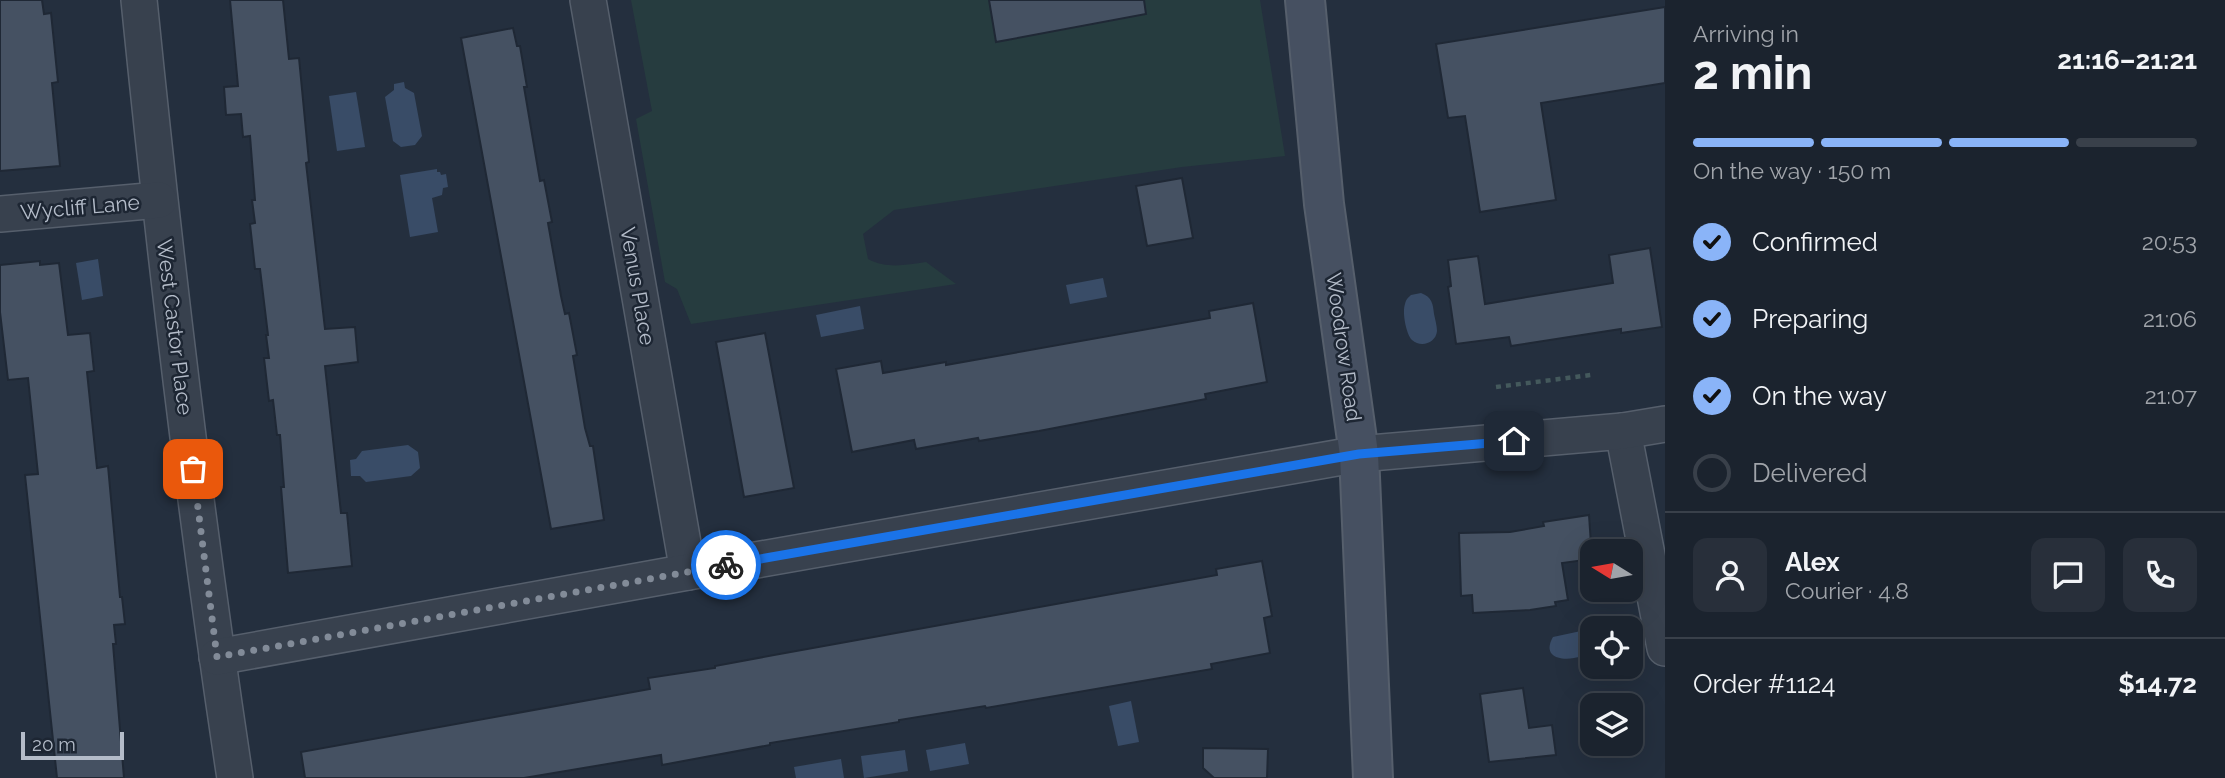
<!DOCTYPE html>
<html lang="en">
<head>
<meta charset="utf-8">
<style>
	:root { --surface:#1b232e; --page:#282f3a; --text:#f1f3f6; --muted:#a0a4aa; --line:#39404a; --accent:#8ab4f8 }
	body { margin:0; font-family:Raleway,sans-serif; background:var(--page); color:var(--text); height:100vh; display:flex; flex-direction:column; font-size:26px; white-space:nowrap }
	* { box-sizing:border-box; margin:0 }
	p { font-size:23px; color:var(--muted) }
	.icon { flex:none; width:38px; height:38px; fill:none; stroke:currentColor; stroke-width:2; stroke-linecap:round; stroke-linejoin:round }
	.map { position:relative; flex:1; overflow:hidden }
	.panel { display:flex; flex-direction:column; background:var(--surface); width:560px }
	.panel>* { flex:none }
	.needle { width:46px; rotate:281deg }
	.fabs { position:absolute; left:1580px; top:539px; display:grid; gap:14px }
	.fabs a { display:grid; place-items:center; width:63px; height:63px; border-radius:14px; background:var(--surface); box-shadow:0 7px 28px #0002,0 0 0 2px var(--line); font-size:35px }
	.scale { position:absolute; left:21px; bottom:18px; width:103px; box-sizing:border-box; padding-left:7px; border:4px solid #b4bcc9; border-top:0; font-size:19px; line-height:24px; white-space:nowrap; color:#b4bcc9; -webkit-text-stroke:5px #1d2633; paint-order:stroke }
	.pin { position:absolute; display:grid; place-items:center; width:60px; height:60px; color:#fff; margin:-30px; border-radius:14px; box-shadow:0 4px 10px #0006 }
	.courier { position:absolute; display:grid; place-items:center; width:70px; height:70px; margin:-35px; border:5px solid #1a73e8; border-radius:50%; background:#fff; color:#222; box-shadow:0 2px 9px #0007 }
	.overview em { font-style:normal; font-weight:700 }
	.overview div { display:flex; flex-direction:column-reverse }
	.overview { display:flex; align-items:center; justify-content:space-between; height:119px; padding:0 28px }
	h1 { font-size:46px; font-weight:700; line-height:52px }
	.bar { display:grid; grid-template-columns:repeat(4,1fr); gap:10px 7px; align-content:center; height:84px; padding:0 28px }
	.bar i { height:9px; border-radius:5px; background:var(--line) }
	.bar .active { background:var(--accent) }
	.bar p { grid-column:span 4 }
	.line { display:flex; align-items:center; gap:18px; padding:0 28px; border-top:2px solid var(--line) }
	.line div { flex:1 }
	.round { display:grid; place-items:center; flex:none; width:74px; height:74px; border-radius:14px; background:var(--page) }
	ol { padding:0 28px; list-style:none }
	li { display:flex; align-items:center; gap:21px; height:77px }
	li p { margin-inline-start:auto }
	li .icon { padding:7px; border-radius:50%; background:var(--accent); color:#111; stroke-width:4 }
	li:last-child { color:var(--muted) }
	li i { width:38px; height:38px; border:4px solid var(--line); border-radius:50% }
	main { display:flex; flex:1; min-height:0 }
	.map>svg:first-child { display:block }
	.green { fill:#263c3f }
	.water { fill:#394c67 }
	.building { fill:#455162; stroke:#1f2835; stroke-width:2 }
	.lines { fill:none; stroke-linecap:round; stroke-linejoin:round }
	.street-casing { stroke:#565f6c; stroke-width:38 }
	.secondary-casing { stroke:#565f6c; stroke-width:42 }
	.path { stroke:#44595c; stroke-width:4.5; stroke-dasharray:5 5; stroke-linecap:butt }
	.street { stroke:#38414e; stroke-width:35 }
	.secondary { stroke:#465061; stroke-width:38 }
	.done { stroke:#828b98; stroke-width:7; stroke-dasharray:0 12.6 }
	.route { stroke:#1a73e8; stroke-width:9 }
	.labels { text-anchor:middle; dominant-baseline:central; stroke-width:5; stroke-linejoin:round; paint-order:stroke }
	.street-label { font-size:21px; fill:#b4bcc9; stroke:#1d2633 }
</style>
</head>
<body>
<main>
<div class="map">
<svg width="1665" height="778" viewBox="0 0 1665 778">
	<rect width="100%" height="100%" fill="#242f3e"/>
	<!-- green -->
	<path class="green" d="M631 0H1260L1285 156 1182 167 894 210 863 234 868 259C887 269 905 265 926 262L956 284 691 324 677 289 665 282 636 119 652 111Z"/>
	<!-- water -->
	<g class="water">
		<path d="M404 82 405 88 414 93 422 136 415 145 401 147 393 141 385 97 394 90V84Z"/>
		<path d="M356 92 365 147 337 151 329 96Z"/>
		<path d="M437 169V172H440L441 175 446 174 448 187 443 188 442 195 432 198 438 232 410 237 400 175Z"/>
		<path d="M98 259 103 296 82 300 76 263Z"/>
		<path d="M1103 278 1107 297 1070 304 1066 285Z"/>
		<path d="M1421 293C1432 297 1433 304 1434 314 1435 319 1437 326 1437 331 1436 343 1421 348 1412 340 1406 334 1402 312 1405 304 1406 299 1408 298 1411 295Z"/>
		<path d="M860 306 864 329 821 337 816 315Z"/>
		<path d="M408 445 418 452 420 468 411 476 366 482 360 476H351L350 460 356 459 362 451Z"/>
		<path d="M1581 631 1592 637V650C1581 662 1537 665 1553 637Z"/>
		<path d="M1131 701 1139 742 1118 746 1109 706Z"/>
		<path d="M965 743 969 764 930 771 926 750Z"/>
		<path d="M905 750 908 771 864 778 861 756Z"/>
		<path d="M841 759 844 778H796L794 767Z"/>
	</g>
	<!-- building -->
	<g class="building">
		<path d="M0 0H42L44 14 51 13 58 82 52 83 60 166 0 171Z"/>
		<path d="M230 0H283L289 59 299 58 309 162 306 163 325 329 355 327 358 362 325 366 341 513H347L352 566 288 573 281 487H284L280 435H277L273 400 269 401 264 358H269L266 335H268L260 269H255L250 224 255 223 252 200H255L250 136 243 137 241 114 226 115 224 87 238 86Z"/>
		<path d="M989 0H1144L1146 14 996 42Z"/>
		<path d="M1665 7V83L1541 103 1556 200 1480 212 1465 116 1448 118 1436 44Z"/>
		<path d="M513 28 517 46H520L527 87H524L540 181 544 180 552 222 548 223 561 296 565 314 569 313 577 355 573 356 585 428 590 446H593L604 520 551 529 461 38Z"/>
		<path d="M1182 178 1193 238 1147 246 1136 186Z"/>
		<path d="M1650 248 1662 327 1621 333V329L1511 346 1509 337 1456 344 1448 287 1451 286 1448 260 1478 256 1485 304 1613 283 1609 255Z"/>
		<path d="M40 261V265L59 263 68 335 90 333 94 371 87 372 97 468 108 466 120 597H122L125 624 114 625 116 644H113L124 778H57L25 475 38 474 28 378 8 380 0 312V265Z"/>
		<path d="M1253 303 1267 382 1205 394 1206 399 1039 431 979 441 978 438 916 449 914 440 852 452 836 369 881 361 883 373 946 362V365L1210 318 1209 311Z"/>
		<path d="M765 333 794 488 744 497 716 342Z"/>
		<path d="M1589 515 1592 559 1562 563 1568 600 1555 602 1556 606 1530 610 1473 613 1472 595 1461 596 1459 533 1510 532 1544 526 1543 522Z"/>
		<path d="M1262 561 1272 616 1264 618 1270 653 1211 664 1212 669 986 708 985 706 899 720V722L770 743V745L662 765 661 755 524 778H305L301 752 650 689 648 678 715 668V666L774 655 1217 575 1216 569Z"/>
		<path d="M1523 688 1529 728 1552 725 1556 755 1489 762 1480 694Z"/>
		<path d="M1203 748 1268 749 1267 778H1214L1203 768Z"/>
	</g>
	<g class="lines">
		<!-- street casing -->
		<g class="street-casing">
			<g id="street">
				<path d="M139 0C165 260 196 520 235 778"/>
				<path d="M588 0 688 572"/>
				<path d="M0 214 159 200"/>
				<path d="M1623 431 1665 648"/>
				<path d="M217 657 688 572 1359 454 1623 431 1665 424"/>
			</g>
		</g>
		<!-- secondary casing -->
		<g class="secondary-casing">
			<path id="secondary" d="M1305 0 1324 204 1359 454 1373 778"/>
		</g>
		<!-- path -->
		<path class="path" d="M1496 387 1591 375"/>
		<!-- street -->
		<use href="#street" class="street"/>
		<!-- secondary -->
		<use href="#secondary" class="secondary"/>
	</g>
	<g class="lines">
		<!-- done -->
		<path class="done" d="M193 469 217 657 726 565"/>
		<!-- route -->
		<path class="route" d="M726 565 1359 454 1514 441"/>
	</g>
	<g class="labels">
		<!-- street labels -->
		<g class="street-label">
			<text transform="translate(80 207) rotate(-5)">Wycliff Lane</text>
			<text transform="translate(638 286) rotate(80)">Venus Place</text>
			<text transform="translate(175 327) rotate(83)">West Castor Place</text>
			<text transform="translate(1344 347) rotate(82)">Woodrow Road</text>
		</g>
	</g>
</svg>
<div class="fabs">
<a><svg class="needle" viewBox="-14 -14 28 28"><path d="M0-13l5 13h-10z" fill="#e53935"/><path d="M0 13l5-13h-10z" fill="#a0a4aa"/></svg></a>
<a><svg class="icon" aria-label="locate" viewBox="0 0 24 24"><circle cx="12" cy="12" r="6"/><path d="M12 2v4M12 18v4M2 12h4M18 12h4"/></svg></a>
<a><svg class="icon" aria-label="layers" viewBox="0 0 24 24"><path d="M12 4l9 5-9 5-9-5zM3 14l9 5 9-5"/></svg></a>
</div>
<div class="scale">20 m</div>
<div class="pin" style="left:193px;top:469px;background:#ea580c"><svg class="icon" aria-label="bag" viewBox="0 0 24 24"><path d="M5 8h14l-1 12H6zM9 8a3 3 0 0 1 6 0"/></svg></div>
<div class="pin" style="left:1514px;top:441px;background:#1f2937"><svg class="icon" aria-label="home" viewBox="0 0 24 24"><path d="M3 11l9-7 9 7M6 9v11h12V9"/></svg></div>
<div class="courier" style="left:726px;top:565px"><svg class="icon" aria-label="bike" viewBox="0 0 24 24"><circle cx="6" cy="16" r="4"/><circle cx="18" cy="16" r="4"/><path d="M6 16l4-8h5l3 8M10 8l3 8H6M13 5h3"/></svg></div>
</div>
<section class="panel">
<div class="overview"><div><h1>2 min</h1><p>Arriving in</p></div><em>21:16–21:21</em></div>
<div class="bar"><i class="active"></i><i class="active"></i><i class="active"></i><i></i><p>On the way · 150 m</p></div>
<ol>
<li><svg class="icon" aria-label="check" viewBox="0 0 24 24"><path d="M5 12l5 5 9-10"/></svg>Confirmed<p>20:53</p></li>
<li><svg class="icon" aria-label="check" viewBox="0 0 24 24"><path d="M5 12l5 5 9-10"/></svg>Preparing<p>21:06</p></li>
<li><svg class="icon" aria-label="check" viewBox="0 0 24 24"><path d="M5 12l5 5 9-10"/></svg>On the way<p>21:07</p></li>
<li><i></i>Delivered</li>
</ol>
<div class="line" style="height:126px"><a class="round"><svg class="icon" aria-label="person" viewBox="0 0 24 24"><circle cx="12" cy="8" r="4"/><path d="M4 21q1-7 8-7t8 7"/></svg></a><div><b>Alex</b><p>Courier · 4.8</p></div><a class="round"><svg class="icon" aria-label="chat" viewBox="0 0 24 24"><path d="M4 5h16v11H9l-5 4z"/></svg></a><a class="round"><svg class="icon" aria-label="phone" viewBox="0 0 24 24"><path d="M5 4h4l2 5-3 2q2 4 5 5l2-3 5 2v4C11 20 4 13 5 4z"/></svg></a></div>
<div class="line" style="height:91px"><div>Order #1124</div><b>$14.72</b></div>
</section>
</main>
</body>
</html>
